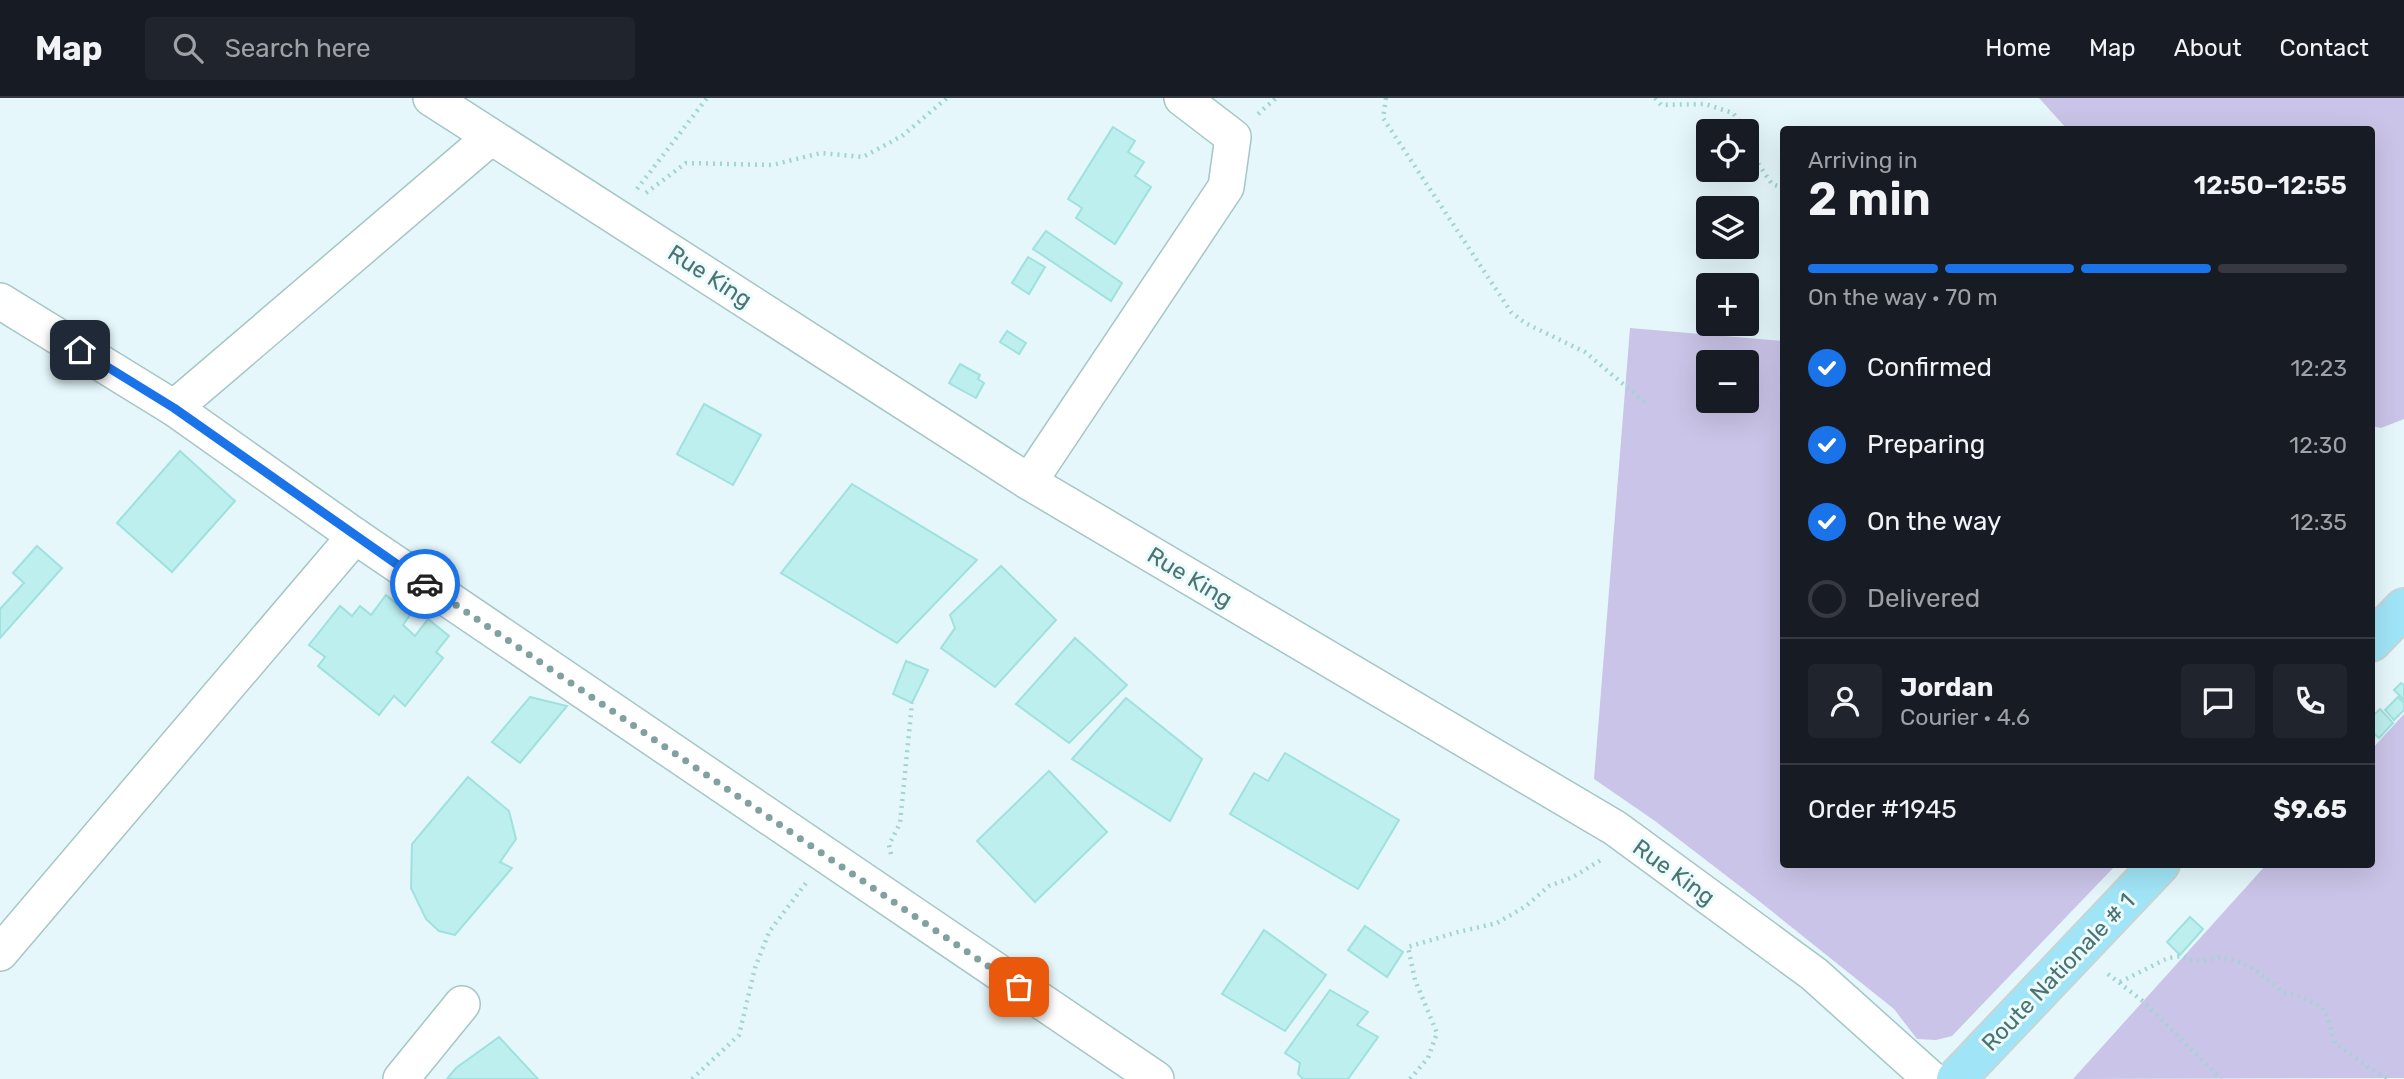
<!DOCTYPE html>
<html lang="en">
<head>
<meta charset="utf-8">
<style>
	:root { --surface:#171b24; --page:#20242c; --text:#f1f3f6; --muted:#9ea1a6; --line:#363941; --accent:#1a73e8 }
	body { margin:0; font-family:Rubik,sans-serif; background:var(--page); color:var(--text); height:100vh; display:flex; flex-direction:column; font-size:26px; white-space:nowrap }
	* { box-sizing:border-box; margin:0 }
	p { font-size:23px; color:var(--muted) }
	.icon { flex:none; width:38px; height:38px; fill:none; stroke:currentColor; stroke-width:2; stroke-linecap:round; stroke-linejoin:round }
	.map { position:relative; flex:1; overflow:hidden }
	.details { position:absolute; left:1780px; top:28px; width:595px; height:742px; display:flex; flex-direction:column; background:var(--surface); border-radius:7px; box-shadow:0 7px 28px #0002 }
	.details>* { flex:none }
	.controls { position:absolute; left:1696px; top:21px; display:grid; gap:14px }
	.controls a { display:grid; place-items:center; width:63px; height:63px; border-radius:7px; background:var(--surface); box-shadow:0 7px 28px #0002; font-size:35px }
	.pin { position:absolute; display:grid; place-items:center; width:60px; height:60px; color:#fff; margin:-30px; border-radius:14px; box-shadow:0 4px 10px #0006 }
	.courier { position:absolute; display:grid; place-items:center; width:70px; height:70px; margin:-35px; border:5px solid #1a73e8; border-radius:50%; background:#fff; color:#222; box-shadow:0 2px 9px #0007 }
	.head em { font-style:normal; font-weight:600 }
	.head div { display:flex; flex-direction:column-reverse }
	.head { display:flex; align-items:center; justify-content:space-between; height:119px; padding:0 28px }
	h1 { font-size:46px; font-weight:600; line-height:52px }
	.bar { display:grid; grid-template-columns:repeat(4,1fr); gap:10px 7px; align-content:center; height:84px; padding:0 28px }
	.bar i { height:9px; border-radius:5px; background:var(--line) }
	.bar .current { background:var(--accent) }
	.bar p { grid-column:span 4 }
	.line { display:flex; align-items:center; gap:18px; padding:0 28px; border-top:2px solid var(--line) }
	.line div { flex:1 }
	.round { display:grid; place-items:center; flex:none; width:74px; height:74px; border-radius:7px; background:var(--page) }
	ol { padding:0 28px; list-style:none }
	li { display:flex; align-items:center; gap:21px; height:77px }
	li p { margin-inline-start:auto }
	li .icon { padding:7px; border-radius:50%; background:var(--accent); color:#fff; stroke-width:4 }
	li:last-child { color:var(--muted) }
	li i { width:38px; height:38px; border:4px solid var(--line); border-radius:50% }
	header { display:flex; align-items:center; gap:42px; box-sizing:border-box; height:98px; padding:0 35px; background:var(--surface); border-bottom:2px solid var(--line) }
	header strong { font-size:33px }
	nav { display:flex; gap:38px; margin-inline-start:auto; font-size:24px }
	.search { width:490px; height:63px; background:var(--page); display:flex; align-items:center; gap:18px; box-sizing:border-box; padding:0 24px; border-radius:7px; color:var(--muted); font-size:26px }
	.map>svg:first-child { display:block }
	.green { fill:#cac4e8; fill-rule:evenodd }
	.building { fill:#bdefee; stroke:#9ee1de; stroke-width:2 }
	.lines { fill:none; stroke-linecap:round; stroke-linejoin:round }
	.street-casing { stroke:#a6c6c6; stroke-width:38 }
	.primary-casing { stroke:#c9d5d4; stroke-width:42 }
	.path { stroke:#a1d4d2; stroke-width:4.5; stroke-dasharray:2 5; stroke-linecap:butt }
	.street { stroke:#fff; stroke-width:35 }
	.primary { stroke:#a0e5f7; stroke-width:38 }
	.done { stroke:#81a1a1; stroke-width:7; stroke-dasharray:0 12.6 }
	.route { stroke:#1a73e8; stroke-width:9 }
	.labels { text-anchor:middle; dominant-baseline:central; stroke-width:6; stroke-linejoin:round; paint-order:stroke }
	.street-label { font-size:23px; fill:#4b7370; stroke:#ebfbfe }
</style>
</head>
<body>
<header>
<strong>Map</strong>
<div class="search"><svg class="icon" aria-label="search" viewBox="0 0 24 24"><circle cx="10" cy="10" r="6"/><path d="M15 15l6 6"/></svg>Search here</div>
<nav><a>Home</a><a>Map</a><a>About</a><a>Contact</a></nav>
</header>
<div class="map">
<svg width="2404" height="981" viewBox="0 0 2404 981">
	<rect width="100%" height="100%" fill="#e5f7fb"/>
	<!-- green -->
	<g class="green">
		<path d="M2039 0H2404V321L2381 330 2371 328V32L2067 31Z"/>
		<path d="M1630 230 1783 243V766L2116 767 1952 938 1936 942 1917 941 1894 911 1754 799 1655 723 1594 681ZM1708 264H1746V303H1708Z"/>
		<path d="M2404 616V980L2073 981 2266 767 2371 766V652Z"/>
	</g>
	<!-- building -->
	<g class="building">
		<path d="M1113 29 1135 43 1128 54 1144 64 1135 78 1151 89 1115 146 1076 120 1082 110 1068 101Z"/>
		<path d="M1046 133 1122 185 1111 203 1033 151Z"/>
		<path d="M1028 159 1045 169 1029 196 1012 185Z"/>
		<path d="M1007 233 1026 245 1019 256 1000 244Z"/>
		<path d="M960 266 980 277 978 281 984 285 976 300 949 285Z"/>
		<path d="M704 306 761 337 733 387 677 356Z"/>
		<path d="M180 353 235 403 172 474 117 425Z"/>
		<path d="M852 386 977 462 897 545 781 475Z"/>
		<path d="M37 448 62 470 0 540V511L24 485 13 475Z"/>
		<path d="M1001 468 1056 522 995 589 941 550 955 530 950 517Z"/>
		<path d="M386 497 410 517 403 527 415 538 428 521 449 538 436 554 443 560 405 608 394 598 379 617 318 568 325 559 309 547 340 508 352 518 360 508 371 517Z"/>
		<path d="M1075 540 1127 587 1069 645 1016 606Z"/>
		<path d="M906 563 928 572 912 605 893 596Z"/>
		<path d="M2401 585 2404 587V602L2394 592Z"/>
		<path d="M530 599 567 608 520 665 492 644Z"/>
		<path d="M2398 599 2404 605V612L2394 622 2385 612Z"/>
		<path d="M1126 600 1202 661 1170 723 1072 661Z"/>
		<path d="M2380 611 2393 625 2379 640 2371 633V620Z"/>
		<path d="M1285 655 1399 722 1358 791 1230 716 1254 675 1268 683Z"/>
		<path d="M1049 673 1107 734 1035 804 977 743Z"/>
		<path d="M468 679 509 713 516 741 500 764 512 770 455 837 439 833 426 821 411 790 412 746Z"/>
		<path d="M2190 819 2203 831 2180 857 2167 844Z"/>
		<path d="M1365 828 1403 854 1387 879 1348 852Z"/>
		<path d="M1264 832 1326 877 1285 933 1222 896Z"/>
		<path d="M1330 892 1368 914 1357 927 1378 939 1348 981H1303L1298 976 1300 965 1285 955Z"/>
		<path d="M499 939 538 981H447L456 970Z"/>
	</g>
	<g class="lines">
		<!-- street casing -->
		<g class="street-casing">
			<g id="street">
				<path d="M431 0 1029 384 1615 730 1814 876 1931 981"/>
				<path d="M0 203 174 310 355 438 1156 981"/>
				<path d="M174 310 491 39"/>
				<path d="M1029 384 1226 89 1233 39 1182 0"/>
				<path d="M0 855 355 438"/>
				<path d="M401 981 462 906"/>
			</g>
		</g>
		<!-- primary casing -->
		<g class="primary-casing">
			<g id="primary">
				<path d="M2371 544 2404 510"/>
				<path d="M1956 981 2160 766"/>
			</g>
		</g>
		<!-- path -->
		<g class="path">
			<path d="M1386 0 1383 20 1511 214 1525 225 1585 254 1648 307"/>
			<path d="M1655 0 1661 7 1705 6 1733 15 1749 36 1759 67 1772 86 1783 90"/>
			<path d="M1258 16 1276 0"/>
			<path d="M637 91 707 0"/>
			<path d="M646 95 686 65 772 67 821 55 863 59 902 38 947 0"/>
			<path d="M891 756 889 747 900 725 912 605"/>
			<path d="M2108 876 2144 904 2221 981"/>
			<path d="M2120 884 2168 860 2182 858 2190 862 2203 863 2220 859 2235 862 2253 870 2284 895 2296 897 2322 909 2327 918 2335 945 2372 972 2388 981"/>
			<path d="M692 981 739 937 755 870 769 834 806 785"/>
			<path d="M1410 981 1428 960 1437 935 1415 882 1408 849 1458 834 1497 825 1526 808 1549 788 1573 779 1601 762"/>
		</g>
		<!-- street -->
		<use href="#street" class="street"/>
		<!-- primary -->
		<use href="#primary" class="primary"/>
	</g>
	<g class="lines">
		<!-- done -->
		<path class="done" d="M425 486 1019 889"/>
		<!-- route -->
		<path class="route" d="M80 252 174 310 425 486"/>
	</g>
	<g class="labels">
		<!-- street labels -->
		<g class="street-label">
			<text transform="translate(710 178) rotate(33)">Rue King</text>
			<text transform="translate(1190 479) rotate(31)">Rue King</text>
			<text transform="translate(1674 774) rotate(36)">Rue King</text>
			<text transform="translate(2058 874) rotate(-46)">Route Nationale # 1</text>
		</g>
	</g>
</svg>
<div class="controls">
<a><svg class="icon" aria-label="locate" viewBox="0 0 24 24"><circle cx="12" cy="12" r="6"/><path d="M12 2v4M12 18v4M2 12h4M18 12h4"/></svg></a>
<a><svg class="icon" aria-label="layers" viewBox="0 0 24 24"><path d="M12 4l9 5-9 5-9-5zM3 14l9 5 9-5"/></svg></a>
<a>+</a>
<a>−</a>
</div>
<div class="pin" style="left:1019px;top:889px;background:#ea580c"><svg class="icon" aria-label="bag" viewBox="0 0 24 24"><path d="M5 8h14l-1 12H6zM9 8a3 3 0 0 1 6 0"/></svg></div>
<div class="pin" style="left:80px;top:252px;background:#1f2937"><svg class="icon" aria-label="home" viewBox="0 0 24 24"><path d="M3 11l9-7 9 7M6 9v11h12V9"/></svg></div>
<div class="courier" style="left:425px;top:486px"><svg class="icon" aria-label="car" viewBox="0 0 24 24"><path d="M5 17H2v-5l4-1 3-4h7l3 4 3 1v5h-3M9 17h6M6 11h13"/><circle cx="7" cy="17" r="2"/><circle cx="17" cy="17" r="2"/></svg></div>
<section class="details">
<div class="head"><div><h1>2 min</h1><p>Arriving in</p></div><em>12:50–12:55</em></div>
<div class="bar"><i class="current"></i><i class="current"></i><i class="current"></i><i></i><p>On the way · 70 m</p></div>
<ol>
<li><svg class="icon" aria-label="check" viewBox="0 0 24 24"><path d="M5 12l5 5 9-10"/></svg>Confirmed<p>12:23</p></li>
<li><svg class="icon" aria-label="check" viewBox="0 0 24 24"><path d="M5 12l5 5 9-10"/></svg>Preparing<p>12:30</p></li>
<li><svg class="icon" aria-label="check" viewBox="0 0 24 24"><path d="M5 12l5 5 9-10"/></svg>On the way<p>12:35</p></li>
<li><i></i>Delivered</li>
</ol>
<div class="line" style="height:126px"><a class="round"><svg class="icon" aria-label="person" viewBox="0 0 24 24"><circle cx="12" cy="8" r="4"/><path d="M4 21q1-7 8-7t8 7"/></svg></a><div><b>Jordan</b><p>Courier · 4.6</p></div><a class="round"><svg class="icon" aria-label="chat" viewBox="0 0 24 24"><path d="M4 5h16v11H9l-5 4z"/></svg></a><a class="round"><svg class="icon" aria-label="phone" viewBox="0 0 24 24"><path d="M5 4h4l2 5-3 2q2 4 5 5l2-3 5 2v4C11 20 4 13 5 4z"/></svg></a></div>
<div class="line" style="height:91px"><div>Order #1945</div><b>$9.65</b></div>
</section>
</div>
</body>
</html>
